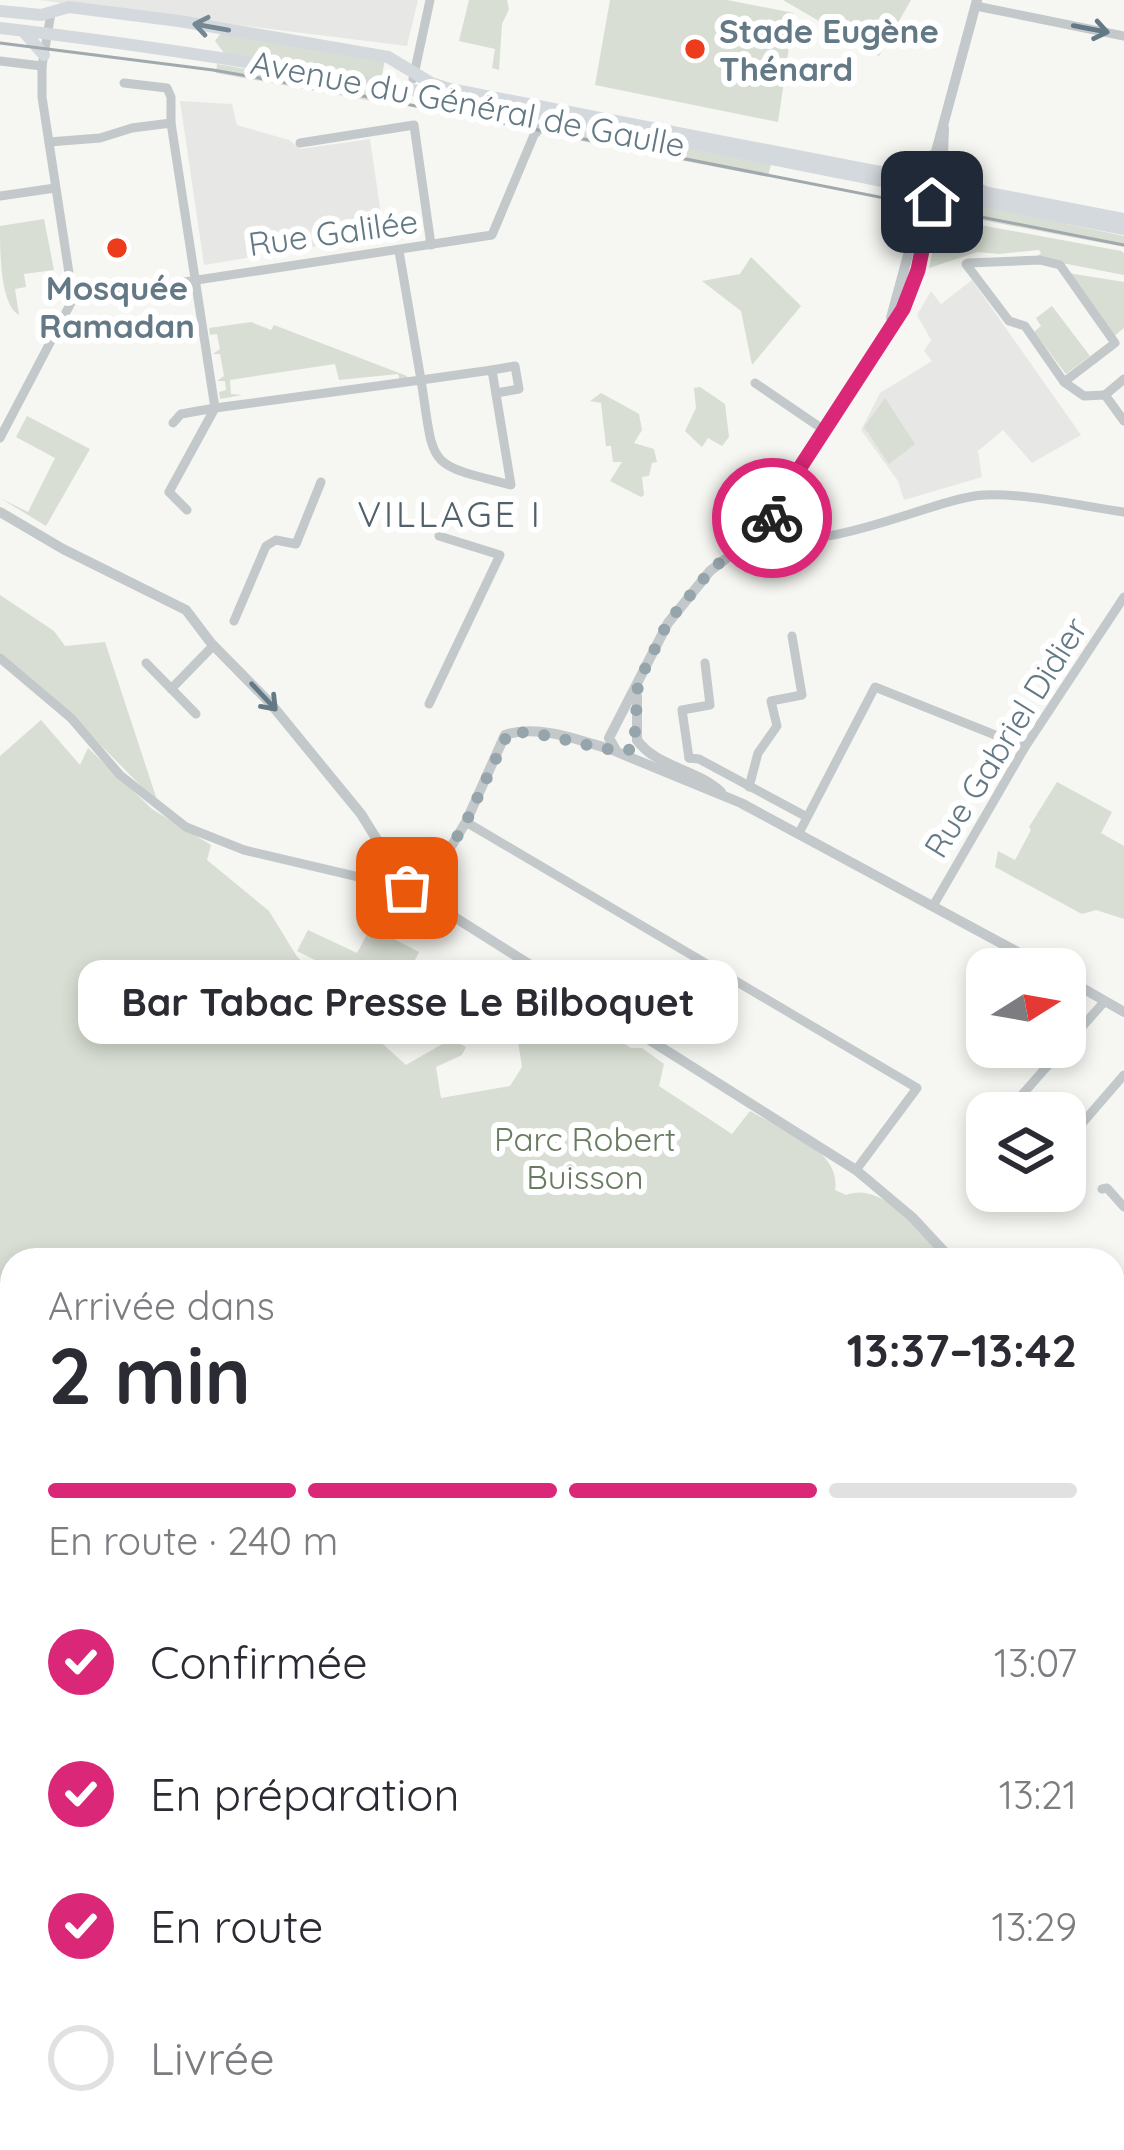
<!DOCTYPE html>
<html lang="fr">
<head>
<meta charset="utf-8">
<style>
	:root { --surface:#fff; --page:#f7f7f7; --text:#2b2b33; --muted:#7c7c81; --line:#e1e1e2; --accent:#db2777 }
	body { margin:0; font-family:Quicksand,sans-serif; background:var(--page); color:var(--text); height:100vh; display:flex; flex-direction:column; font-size:45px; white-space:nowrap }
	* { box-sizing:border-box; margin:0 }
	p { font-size:39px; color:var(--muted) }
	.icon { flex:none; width:66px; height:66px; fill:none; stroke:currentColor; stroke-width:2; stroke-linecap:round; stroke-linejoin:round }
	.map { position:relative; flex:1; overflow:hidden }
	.panel { position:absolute; left:0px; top:1248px; width:1125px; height:903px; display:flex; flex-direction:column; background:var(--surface); border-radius:36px 36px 0 0; box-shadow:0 6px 18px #0003 }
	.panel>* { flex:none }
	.needle { width:78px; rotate:79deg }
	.tools { position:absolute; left:966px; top:948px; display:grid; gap:24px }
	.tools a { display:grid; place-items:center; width:120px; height:120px; border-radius:24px; background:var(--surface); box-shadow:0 6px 18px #0003; font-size:60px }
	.pin { position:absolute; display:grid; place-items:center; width:102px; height:102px; color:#fff; margin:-51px; border-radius:24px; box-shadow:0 6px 18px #0006 }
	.courier { position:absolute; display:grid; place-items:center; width:120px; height:120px; margin:-60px; border:9px solid #db2777; border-radius:50%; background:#fff; color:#222; box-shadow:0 3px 15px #0007 }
	.bubble { position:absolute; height:84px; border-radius:24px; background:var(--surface); box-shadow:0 6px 18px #0003; font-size:39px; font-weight:700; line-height:84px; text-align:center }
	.summary em { font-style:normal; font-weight:700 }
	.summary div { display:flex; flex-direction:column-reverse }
	.summary { display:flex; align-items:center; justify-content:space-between; height:204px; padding:0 48px }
	h1 { font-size:78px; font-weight:700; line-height:90px }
	.bar { display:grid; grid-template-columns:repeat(4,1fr); gap:18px 12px; align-content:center; height:144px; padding:0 48px }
	.bar i { height:15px; border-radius:9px; background:var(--line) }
	.bar .on { background:var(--accent) }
	.bar p { grid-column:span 4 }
	ol { padding:0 48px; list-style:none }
	li { display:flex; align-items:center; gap:36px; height:132px }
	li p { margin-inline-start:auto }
	li .icon { padding:12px; border-radius:50%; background:var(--accent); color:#fff; stroke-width:4 }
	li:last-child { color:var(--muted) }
	li i { width:66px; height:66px; border:6px solid var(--line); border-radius:50% }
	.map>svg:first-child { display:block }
	.built { fill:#e7e7e6 }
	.green { fill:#d8ded3 }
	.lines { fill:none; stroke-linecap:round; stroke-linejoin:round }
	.minor { stroke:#c3c8ca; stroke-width:9 }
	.tertiary { stroke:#c3c8ca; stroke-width:10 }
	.secondary { stroke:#d4d9dd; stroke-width:12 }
	.tram { stroke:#a1a9ae; stroke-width:3 }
	.oneway { stroke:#748792 }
	.oneway2 { stroke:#637985 }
	.done { stroke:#96a5ab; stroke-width:12; stroke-dasharray:0 21.6 }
	.route { stroke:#db2777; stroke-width:15 }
	.poi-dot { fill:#ec3c1c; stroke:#fff; stroke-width:4.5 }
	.labels { text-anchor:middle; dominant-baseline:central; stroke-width:12; stroke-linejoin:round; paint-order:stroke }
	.poi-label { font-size:33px; font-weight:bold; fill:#637985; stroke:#fff; text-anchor:start }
	.street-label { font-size:33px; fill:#637985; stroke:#fff }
	.park-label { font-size:33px; fill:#697c62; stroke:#fff }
	.neighbourhood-label { font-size:36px; letter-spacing:3px; fill:#52616a; stroke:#fff }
</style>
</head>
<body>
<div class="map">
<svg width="1124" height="2150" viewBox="0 0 1124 2150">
	<rect width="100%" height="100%" fill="#f6f6f2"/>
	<!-- built -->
	<g class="built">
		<path d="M38 0H418L407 46Z"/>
		<path d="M180 101 232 104 237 125 289 140 300 149 370 139 384 235 204 265Z"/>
		<path d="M972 280 1081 435 1032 463 1003 430 978 451 982 477 904 500 898 481 861 430 880 393 932 361 924 351 931 340 917 315 931 291 941 304Z"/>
	</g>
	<!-- green -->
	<g class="green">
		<path d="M469 0H507L509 9 502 24 499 70 492 68 495 49 459 41Z"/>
		<path d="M610 0H727L794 13 778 122 595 85Z"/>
		<path d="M783 0H911L879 56Z"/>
		<path d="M221 33 385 59 381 81 224 53 215 41Z"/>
		<path d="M217 64 379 92 377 102 216 73Z"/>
		<path d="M569 124 771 164 768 177 566 138Z"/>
		<path d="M962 202 1124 236V247L950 214 953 203Z"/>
		<path d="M44 219 54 270 24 274 26 287 15 289 19 315C0 304 0 253 0 226Z"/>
		<path d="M964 222 1121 251 1124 253V275L1036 258 1041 253 1039 250 999 254 977 252 929 268 935 241Z"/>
		<path d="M751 257 801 306 752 365 741 311 702 281 740 274Z"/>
		<path d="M1068 273 1124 282V328L1114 336Z"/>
		<path d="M1052 306 1090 356 1066 374 1034 332 1041 326 1036 318Z"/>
		<path d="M251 322 271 330 274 325 407 376V379L400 380 398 374 339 380 335 364 230 380 231 394 242 395 220 399 219 392 226 390 225 381H217L224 376 220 354H213L220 349 217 334 210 335 209 328Z"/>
		<path d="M700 387 725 404 729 437 722 446 708 438 702 447 685 431 696 408 694 388Z"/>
		<path d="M601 393 639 414 642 430 634 443 654 449 657 462 652 463 649 476 642 477 644 495 641 497 610 481 622 462H613L611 446H606L601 403 590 401Z"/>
		<path d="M885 398 915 444 889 464 864 427Z"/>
		<path d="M27 416 90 449 46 526 0 498 28 512 55 458 16 437Z"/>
		<path d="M0 595 54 631 65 646 105 642 158 803 59 703 0 653Z"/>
		<path d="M41 720 80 765 88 748 152 809 211 845 207 860 269 911 296 955 332 998 406 1065 451 1039 466 1047 462 1055 436 1067 441 1098 510 1086 522 1067 512 1003 523 991 546 995 631 1048H642L664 1064 659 1086 732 1134 750 1111C780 1129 842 1149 835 1190L846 1195C882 1180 924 1234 944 1260H12V2139H935L938 2150H0V756Z"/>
		<path d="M1057 782 1112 812 1101 833 1124 846V919L1096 910 1082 914 995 867 998 851 1015 860 1031 830 1029 827Z"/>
		<path d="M371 927 419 952 407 976 454 1001 441 1025 421 1014 412 1031 388 1019 385 1024 336 999 345 975 297 951 308 930 357 953Z"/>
	</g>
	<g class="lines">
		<!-- minor -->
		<g class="minor">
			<path d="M976 6 1124 36"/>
			<path d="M0 61 42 66"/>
			<path d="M413 79 430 0"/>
			<path d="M124 83 167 88 171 97V123"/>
			<path d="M49 142 100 138 132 128 171 123 215 408 421 380C435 468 424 463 511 485L492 370 421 380 399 251"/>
			<path d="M300 143 414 125 431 245"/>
			<path d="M0 196 55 188"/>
			<path d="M968 263 1040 260 1060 265 1115 343 1064 382"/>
			<path d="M966 264 1009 321 1025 326 1064 382 1084 396 1105 395"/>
			<path d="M73 299 492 235 534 135 552 116"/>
			<path d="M492 370 515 366 519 389 496 393"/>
			<path d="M755 383 824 430"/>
			<path d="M1105 395 1124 421"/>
			<path d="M1105 395 1124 379"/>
			<path d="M173 423 181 414 215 408"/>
			<path d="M0 438 73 299 42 97V66L51 13"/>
			<path d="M187 510 169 492 215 408"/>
			<path d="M767 527C807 564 935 497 984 495 1026 493 1081 506 1124 512"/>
			<path d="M234 621 266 546 276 540 296 544 321 482"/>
			<path d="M0 658 71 718 120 775 186 827 244 850 397 886"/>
			<path d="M146 663 196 714"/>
			<path d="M171 689 213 646"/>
			<path d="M429 704 500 555 439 536"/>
			<path d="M689 758 699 759 807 817"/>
			<path d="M689 758 682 710 710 705 705 663"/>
			<path d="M749 787 758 753 777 726 771 701 802 695 792 636"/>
			<path d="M466 822 917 1088 856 1170"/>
			<path d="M799 833 875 687 1025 747"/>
			<path d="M933 906 1025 747 1124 597"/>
			<path d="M1065 1046 1105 1001"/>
			<path d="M1006 1113 1064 1047"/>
			<path d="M1065 1143 1124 1075"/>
			<path d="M1102 1189 1107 1188 1124 1207"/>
			<path d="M1113 1287 1124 1278"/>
			<path d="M1113 1357 1124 1348"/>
			<path d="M1113 1546 1124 1571"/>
			<path d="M1113 1867 1124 1870"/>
			<path d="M1113 1968 1124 1965"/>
		</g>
		<!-- tertiary -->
		<g class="tertiary">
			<path d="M944 128 943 154 920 264 903 309 792 480 767 527 710 571 668 623 609 738 617 752 741 803 1049 969"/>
			<path d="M944 157 947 171 986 192"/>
			<path d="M897 174 919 166 932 155"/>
			<path d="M891 318 977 0"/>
			<path d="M0 512 63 549 186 610 211 643 271 704 361 814 392 864 397 886 421 896 856 1170 912 1217 952 1260"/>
			<path d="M637 696V740"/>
			<path d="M637 740C656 767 697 769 721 792"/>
			<path d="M421 896 466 822 505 735C538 723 584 742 616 751"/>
			<path d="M1065 978 1124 1012"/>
			<path d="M1113 1451 1124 1473"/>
		</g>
		<!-- secondary -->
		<g class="secondary">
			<path d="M0 11 41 15 69 7 179 21 388 57 431 83 450 89 1124 219"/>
			<path d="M0 28C378 72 750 157 1124 229"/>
			<path d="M24 32 44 55"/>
		</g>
		<!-- tram -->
		<path class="tram" d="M0 43 213 70 380 99 1124 245"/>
	</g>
	<!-- one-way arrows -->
	<defs><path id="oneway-shaft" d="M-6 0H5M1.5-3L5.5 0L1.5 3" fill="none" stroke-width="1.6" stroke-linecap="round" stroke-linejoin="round" transform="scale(3)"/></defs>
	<use class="oneway" href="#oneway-shaft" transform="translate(211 27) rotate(-170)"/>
	<g class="oneway2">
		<use href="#oneway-shaft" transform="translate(1091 29) rotate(11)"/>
		<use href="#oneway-shaft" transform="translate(264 697) rotate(47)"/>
	</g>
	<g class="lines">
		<!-- done -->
		<path class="done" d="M407 888 421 896 466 822 508 733C543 727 614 759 634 748L638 683 668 622 710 571 772 518"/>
		<!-- route -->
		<path class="route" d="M772 518 792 480 903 309 918 270 932 202"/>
	</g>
	<!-- markers -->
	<g class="poi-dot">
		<circle cx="695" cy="49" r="12"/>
		<circle cx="117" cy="248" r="12"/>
	</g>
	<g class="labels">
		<!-- poi labels -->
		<g class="poi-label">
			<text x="719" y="30">Stade Eugène<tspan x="719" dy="38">Thénard</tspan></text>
			<text x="117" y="287" text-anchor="middle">Mosquée<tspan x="117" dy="38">Ramadan</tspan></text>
		</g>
		<!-- street labels -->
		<g class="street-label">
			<text transform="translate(468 103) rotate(11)">Avenue du Général de Gaulle</text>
			<text transform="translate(333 232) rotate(-8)">Rue Galilée</text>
			<text transform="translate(1005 737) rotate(-58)">Rue Gabriel Didier</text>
		</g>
		<!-- park labels -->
		<g class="park-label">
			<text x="585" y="1138">Parc Robert<tspan x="585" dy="38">Buisson</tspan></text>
		</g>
		<!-- neighbourhood labels -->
		<g class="neighbourhood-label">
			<text x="450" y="513">VILLAGE I</text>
		</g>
	</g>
</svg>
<div class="tools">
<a><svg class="needle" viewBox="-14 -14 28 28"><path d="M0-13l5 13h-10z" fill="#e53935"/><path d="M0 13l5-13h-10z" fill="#7c7c81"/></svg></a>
<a><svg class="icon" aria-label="layers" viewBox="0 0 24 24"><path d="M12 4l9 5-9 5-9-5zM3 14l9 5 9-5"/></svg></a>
</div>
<div class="pin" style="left:407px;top:888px;background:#ea580c"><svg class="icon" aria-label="bag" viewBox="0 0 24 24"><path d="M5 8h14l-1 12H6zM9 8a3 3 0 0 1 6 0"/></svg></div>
<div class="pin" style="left:932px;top:202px;background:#1f2937"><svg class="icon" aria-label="home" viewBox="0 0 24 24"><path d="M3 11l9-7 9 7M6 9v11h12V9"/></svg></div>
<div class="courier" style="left:772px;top:518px"><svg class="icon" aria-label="bike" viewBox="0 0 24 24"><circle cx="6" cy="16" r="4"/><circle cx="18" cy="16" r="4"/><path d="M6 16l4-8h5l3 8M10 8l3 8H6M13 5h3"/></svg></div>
<div class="bubble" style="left:78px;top:960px;width:660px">Bar Tabac Presse Le Bilboquet</div>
<section class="panel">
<div class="summary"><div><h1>2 min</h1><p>Arrivée dans</p></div><em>13:37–13:42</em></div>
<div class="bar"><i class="on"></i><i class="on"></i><i class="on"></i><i></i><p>En route · 240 m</p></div>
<ol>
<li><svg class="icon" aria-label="check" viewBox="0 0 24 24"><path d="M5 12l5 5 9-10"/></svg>Confirmée<p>13:07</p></li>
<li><svg class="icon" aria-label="check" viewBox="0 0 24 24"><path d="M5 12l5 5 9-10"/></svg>En préparation<p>13:21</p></li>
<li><svg class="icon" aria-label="check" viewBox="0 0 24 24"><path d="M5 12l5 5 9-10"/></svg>En route<p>13:29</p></li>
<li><i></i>Livrée</li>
</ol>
</section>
</div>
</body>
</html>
